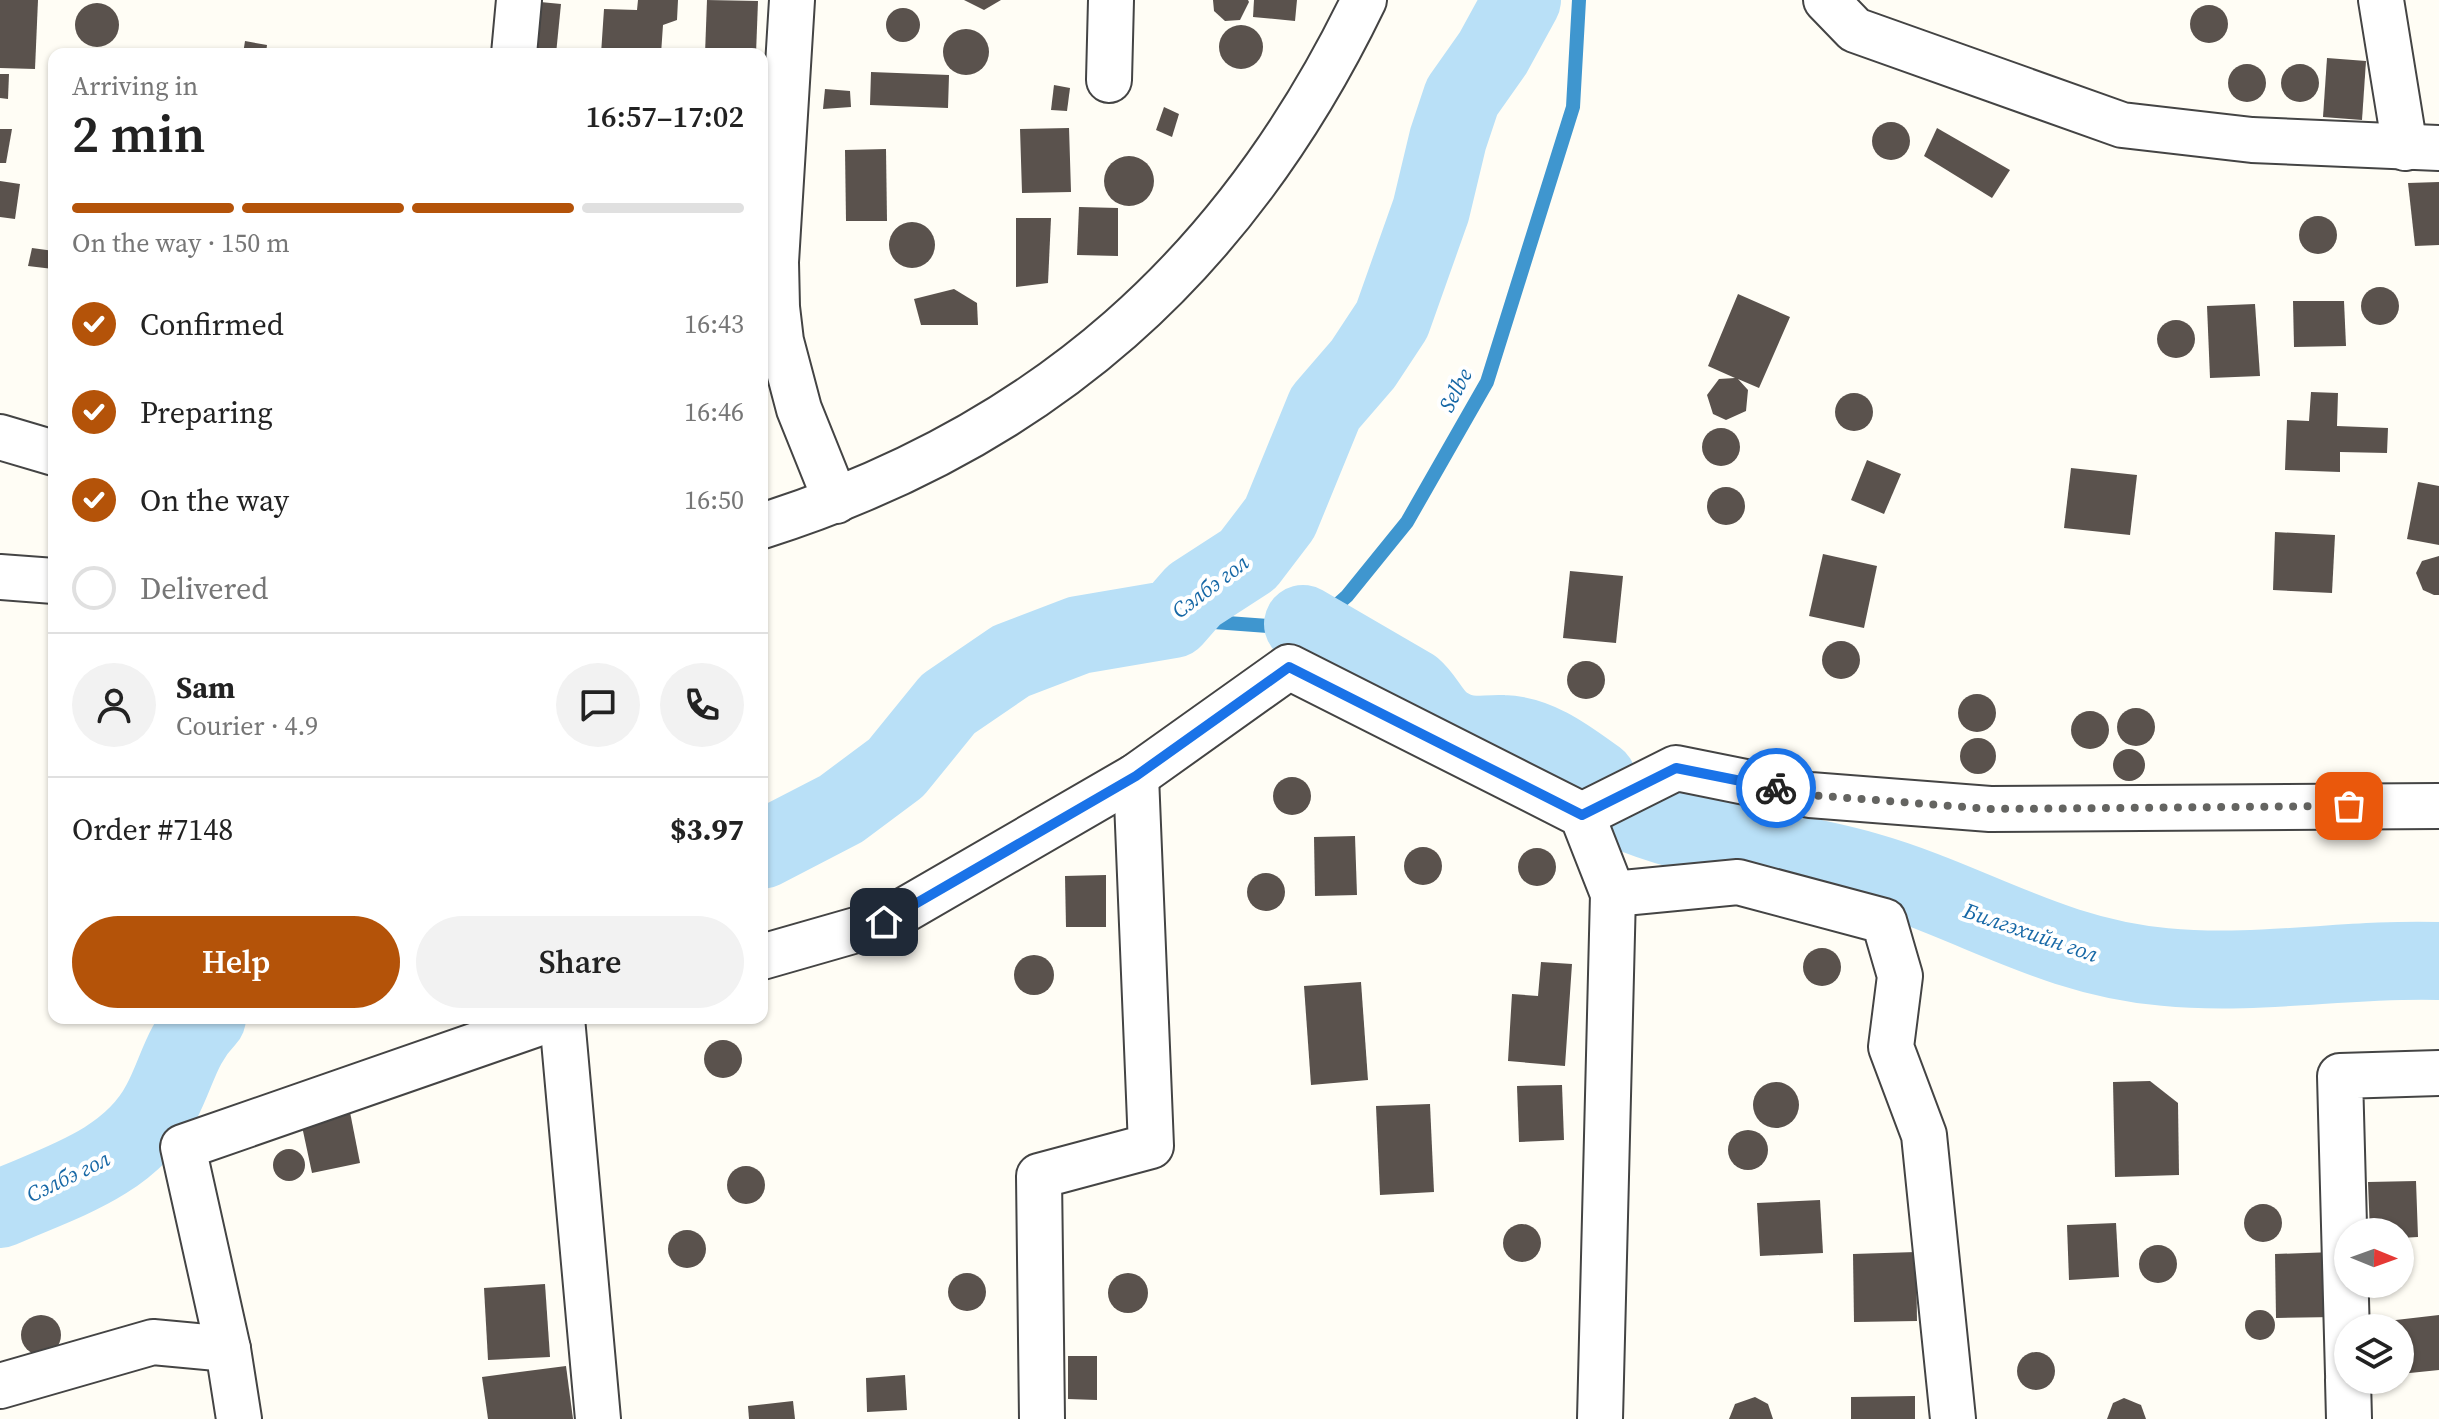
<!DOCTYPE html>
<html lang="en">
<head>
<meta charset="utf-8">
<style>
	:root { --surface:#fff; --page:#f2f2f2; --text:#222; --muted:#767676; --line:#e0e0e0; --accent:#b45309 }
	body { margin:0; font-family:"Source Serif 4",serif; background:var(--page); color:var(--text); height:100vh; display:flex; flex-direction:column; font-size:30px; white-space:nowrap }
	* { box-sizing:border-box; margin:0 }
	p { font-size:26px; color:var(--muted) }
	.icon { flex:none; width:44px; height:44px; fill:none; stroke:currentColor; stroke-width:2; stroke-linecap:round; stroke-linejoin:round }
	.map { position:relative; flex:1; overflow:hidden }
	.sheet { position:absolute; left:48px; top:48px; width:720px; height:976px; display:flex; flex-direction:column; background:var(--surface); border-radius:16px; box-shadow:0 2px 6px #0004 }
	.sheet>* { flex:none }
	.needle { width:52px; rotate:91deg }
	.controls { position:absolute; left:2334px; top:1218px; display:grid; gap:16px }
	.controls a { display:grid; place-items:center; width:80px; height:80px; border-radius:50%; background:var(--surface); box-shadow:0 2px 6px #0004; font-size:40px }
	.pin { position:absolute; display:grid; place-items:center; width:68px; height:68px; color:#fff; margin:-34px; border-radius:16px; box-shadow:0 4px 12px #0006 }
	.courier { position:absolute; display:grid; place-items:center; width:80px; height:80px; margin:-40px; border:6px solid #1a73e8; border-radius:50%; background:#fff; color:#222; box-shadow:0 2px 10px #0007 }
	.headline em { font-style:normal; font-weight:600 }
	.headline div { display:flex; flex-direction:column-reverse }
	.headline { display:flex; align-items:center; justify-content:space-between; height:136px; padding:0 24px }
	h1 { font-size:52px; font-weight:600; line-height:60px }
	.bar { display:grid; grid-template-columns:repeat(4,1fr); gap:12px 8px; align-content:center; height:96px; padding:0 24px }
	.bar i { height:10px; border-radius:6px; background:var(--line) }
	.bar .on { background:var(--accent) }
	.bar p { grid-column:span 4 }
	.line { display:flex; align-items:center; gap:20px; padding:0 24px; border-top:2px solid var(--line) }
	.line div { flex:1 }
	.round { display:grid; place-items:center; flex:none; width:84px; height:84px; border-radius:42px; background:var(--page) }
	ol { padding:0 24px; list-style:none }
	li { display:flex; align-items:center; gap:24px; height:88px }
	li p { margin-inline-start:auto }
	li .icon { padding:8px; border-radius:50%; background:var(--accent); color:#fff; stroke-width:4 }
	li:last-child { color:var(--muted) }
	li i { width:44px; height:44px; border:4px solid var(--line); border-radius:50% }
	.action { display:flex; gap:16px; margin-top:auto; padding:16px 24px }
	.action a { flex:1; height:92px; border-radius:48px; background:var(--accent); color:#fff; font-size:32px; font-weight:600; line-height:92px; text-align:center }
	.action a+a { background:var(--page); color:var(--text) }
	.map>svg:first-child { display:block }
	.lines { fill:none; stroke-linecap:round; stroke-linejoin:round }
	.stream { stroke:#3f96cf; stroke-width:14 }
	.river { stroke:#b9e0f7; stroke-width:78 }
	.building { fill:#5a524d }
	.minor-casing { stroke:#444; stroke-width:48 }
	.minor { stroke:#fff; stroke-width:44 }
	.done { stroke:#646461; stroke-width:8; stroke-dasharray:0 14.4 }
	.route { stroke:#1a73e8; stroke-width:10 }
	.labels { text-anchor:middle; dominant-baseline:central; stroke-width:8; stroke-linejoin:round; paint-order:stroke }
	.water-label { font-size:22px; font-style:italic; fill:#1768a6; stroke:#fff }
</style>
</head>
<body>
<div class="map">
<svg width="2439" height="1419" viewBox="0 0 2439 1419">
	<rect width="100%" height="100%" fill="#fffdf5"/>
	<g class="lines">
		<!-- stream -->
		<path class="stream" d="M1173 619 1268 626 1303 624 1328 613 1347 596 1407 522 1487 382 1573 107 1579 0"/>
		<!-- river -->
		<g class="river">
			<path d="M1303 624 1413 688C1427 700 1432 719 1450 728 1470 739 1483 733 1503 734 1539 735 1569 759 1597 779"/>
			<path d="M1635 815C1709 844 1790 849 1866 871 1972 901 2050 957 2165 967 2257 976 2348 958 2439 961"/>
			<path d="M762 850 841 809 896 768 948 704 1011 661 1079 635 1173 619 1194 595 1248 560 1280 518 1325 408 1363 364 1392 320 1431 210 1448 139 1462 97 1493 53 1522 0"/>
			<path d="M0 1209C58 1183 130 1163 161 1103 178 1071 180 1046 207 1018"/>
		</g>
	</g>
	<!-- building -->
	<g class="building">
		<path d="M0 0H38L35 69 0 68Z"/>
		<path d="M638 0H678L677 20 663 25 661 54H601L604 9 637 10Z"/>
		<path d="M707 0 758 1 756 54H705Z"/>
		<path d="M964 0H1001L984 10Z"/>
		<path d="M1213 0H1248L1249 2 1240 20 1225 21 1214 11Z"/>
		<path d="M1254 0H1297L1295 21 1253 17Z"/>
		<path d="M530 1 561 4 556 54H525Z"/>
		<circle cx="97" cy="25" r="22"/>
		<circle cx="2209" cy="24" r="19"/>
		<circle cx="903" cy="25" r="17"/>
		<circle cx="1241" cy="47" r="22"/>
		<circle cx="966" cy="52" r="23"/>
		<path d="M245 41 267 45 266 54H243Z"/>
		<path d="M2327 58 2366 61 2362 120 2323 117Z"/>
		<circle cx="2300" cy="83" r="19"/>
		<circle cx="2247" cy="83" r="19"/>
		<path d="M871 72 949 75 948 108 870 105Z"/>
		<path d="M0 74H9L8 99 0 98Z"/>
		<path d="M1054 85 1070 88 1067 111 1051 110Z"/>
		<path d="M825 89 850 91 851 107 823 109Z"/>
		<path d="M1164 107 1179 114 1172 137 1156 130Z"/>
		<circle cx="1891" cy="141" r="19"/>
		<path d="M1069 128 1071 192 1022 193 1020 129Z"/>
		<path d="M1937 128 2010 170 1992 198 1924 156Z"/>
		<path d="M0 129H12L6 163H0Z"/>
		<path d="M886 149 887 221H846L845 150Z"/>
		<circle cx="1129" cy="181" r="25"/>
		<path d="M0 181 20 184 15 219 0 217Z"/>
		<path d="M2439 182V245L2415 246 2408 183Z"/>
		<path d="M1079 207 1118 208V256L1077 255Z"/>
		<circle cx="2318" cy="235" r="19"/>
		<path d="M1016 218H1051L1048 283 1016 287Z"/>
		<circle cx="912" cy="245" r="23"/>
		<path d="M32 248 54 251 53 269 28 266Z"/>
		<circle cx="2380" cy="306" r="19"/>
		<path d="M954 289 977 303 978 325H921L914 299Z"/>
		<path d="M1738 294 1790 317 1759 388 1738 379 1748 390 1746 411 1726 420 1713 414 1707 395 1719 379 1735 378 1708 366Z"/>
		<path d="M2293 301H2344L2346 346 2294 347Z"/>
		<path d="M2255 304 2260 376 2210 378 2207 306Z"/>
		<circle cx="2176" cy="339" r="19"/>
		<path d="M2311 392 2338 393 2337 426 2388 428 2387 453 2340 452V472L2285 470 2287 420 2309 421Z"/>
		<circle cx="1854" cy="412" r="19"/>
		<circle cx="1721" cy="447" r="19"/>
		<path d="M1867 460 1901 474 1884 514 1851 500Z"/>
		<path d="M2071 468 2137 475 2130 535 2064 528Z"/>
		<path d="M2418 482 2439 486V545L2407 539Z"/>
		<circle cx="1726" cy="506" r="19"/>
		<path d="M2275 532 2335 535 2332 593 2273 590Z"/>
		<path d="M1823 554 1877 566 1864 628 1809 616Z"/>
		<path d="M2439 556V595H2434L2423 590 2416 573 2422 561Z"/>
		<path d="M1570 571 1623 576 1616 643 1563 638Z"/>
		<circle cx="1841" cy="660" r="19"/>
		<circle cx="1586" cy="680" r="19"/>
		<circle cx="1977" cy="713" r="19"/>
		<circle cx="2136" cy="727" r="19"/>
		<circle cx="2090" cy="730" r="19"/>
		<circle cx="1978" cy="756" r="18"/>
		<circle cx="2129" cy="765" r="16"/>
		<circle cx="1292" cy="796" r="19"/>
		<path d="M1355 836 1357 895 1315 896 1314 837Z"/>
		<circle cx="1423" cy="866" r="19"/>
		<circle cx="1537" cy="867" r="19"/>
		<circle cx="1266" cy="892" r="19"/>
		<path d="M1106 875V927H1066L1065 876Z"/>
		<circle cx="1822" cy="967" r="19"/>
		<circle cx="1034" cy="975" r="20"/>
		<path d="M1541 962 1572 964 1565 1066 1508 1061 1512 994 1538 996Z"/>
		<path d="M1361 982 1368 1080 1311 1085 1304 986Z"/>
		<circle cx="723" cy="1059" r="19"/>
		<path d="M2150 1081 2178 1103 2179 1175 2115 1177 2113 1082Z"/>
		<circle cx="1776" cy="1105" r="23"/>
		<path d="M1562 1085 1564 1140 1519 1142 1517 1086Z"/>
		<path d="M1430 1104 1434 1192 1380 1195 1376 1106Z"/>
		<path d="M349 1107 360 1163 312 1173 300 1117Z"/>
		<circle cx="1748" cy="1150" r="20"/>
		<circle cx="289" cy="1165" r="16"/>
		<circle cx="746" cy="1185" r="19"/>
		<path d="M2416 1181 2418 1237 2400 1238V1232H2370L2368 1182Z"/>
		<path d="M1820 1200 1823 1253 1760 1256 1757 1203Z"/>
		<circle cx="2263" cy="1223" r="19"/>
		<path d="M2116 1223 2119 1277 2069 1280 2067 1225Z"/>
		<circle cx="1522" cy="1243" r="19"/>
		<circle cx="687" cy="1249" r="19"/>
		<circle cx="2158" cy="1264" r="19"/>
		<path d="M1916 1252 1917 1321 1854 1322 1853 1254Z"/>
		<path d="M2334 1252 2335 1317 2276 1318 2275 1254Z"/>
		<circle cx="967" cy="1292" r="19"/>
		<circle cx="1128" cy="1293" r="20"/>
		<path d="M545 1284 550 1357 488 1360 484 1288Z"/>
		<circle cx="2260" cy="1325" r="15"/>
		<circle cx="41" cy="1335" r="20"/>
		<path d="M2439 1315V1370L2400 1374V1328H2371L2370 1323Z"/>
		<circle cx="2036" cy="1371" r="19"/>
		<path d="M1068 1356H1097V1400L1068 1399Z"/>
		<path d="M566 1366 573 1419H488L482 1377Z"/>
		<path d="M905 1375 907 1410 867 1412 866 1378Z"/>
		<path d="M1915 1396V1419H1851V1397Z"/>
		<path d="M1755 1397 1768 1404 1773 1419H1729L1735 1404Z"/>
		<path d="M2124 1398 2141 1405 2146 1419H2107L2113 1403Z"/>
		<path d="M793 1401 795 1419H749L748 1406Z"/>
	</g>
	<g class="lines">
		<!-- minor casing -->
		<g class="minor-casing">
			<g id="minor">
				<path d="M792 0 776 262 777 307 781 341 799 409 836 501"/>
				<path d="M1826 0 1855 30 2122 125 2252 140 2439 148"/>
				<path d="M2381 0 2405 148"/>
				<path d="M514 54 519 0"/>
				<path d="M1109 80 1111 0"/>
				<path d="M0 437 54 453"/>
				<path d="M762 526C1043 437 1236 265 1364 0"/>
				<path d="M0 577 54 581"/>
				<path d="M1582 815 1676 768 1810 795 1990 809 2439 806"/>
				<path d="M1613 894 1738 882 1884 921 1900 976 1891 1047 1924 1135 1953 1419"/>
				<path d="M762 957 884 922 1136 776 1289 667 1582 815 1613 894 1600 1419"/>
				<path d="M562 1018 598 1419"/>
				<path d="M2348 1374 2340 1076 2439 1073"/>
				<path d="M2348 1380 2349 1419"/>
				<path d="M0 1386 153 1342 228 1349"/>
				<path d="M239 1419 228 1349 183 1147 554 1018"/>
				<path d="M1042 1419 1039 1176 1151 1146 1136 776"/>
			</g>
		</g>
		<!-- minor -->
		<use href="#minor" class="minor"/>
	</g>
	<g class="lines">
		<!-- done -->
		<path class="done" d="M1776 788 1810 795 1990 809 2349 806"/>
		<!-- route -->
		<path class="route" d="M884 922 1136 776 1289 667 1582 815 1676 768 1776 788"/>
	</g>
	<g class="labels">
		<!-- water labels -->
		<g class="water-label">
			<text transform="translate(1455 390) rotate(-62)">Selbe</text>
			<text transform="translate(1210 586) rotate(-37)">Сэлбэ гол</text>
			<text transform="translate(2031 932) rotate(19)">Билгэхийн гол</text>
			<text transform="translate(68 1176) rotate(-26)">Сэлбэ гол</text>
		</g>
	</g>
</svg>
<div class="controls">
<a><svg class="needle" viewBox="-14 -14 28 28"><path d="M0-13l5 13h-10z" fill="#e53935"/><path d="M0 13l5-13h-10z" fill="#767676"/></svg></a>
<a><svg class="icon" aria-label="layers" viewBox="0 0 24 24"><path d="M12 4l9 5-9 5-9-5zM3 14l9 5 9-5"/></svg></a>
</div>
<div class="pin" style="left:2349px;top:806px;background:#ea580c"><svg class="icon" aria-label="bag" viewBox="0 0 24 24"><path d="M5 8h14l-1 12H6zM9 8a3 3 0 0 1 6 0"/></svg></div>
<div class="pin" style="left:884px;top:922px;background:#1f2937"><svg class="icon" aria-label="home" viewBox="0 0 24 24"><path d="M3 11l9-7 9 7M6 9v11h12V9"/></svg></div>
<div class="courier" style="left:1776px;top:788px"><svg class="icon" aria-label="bike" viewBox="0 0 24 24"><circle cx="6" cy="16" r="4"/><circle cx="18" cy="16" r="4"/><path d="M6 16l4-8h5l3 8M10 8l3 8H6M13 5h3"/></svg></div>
<section class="sheet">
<div class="headline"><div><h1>2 min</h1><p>Arriving in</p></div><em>16:57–17:02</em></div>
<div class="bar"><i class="on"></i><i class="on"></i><i class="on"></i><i></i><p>On the way · 150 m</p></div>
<ol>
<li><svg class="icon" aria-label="check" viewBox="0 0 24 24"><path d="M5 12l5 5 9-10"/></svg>Confirmed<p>16:43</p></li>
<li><svg class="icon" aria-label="check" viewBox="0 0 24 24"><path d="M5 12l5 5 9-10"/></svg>Preparing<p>16:46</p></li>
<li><svg class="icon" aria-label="check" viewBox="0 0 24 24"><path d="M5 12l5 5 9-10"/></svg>On the way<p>16:50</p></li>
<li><i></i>Delivered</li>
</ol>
<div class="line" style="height:144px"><a class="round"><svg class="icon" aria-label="person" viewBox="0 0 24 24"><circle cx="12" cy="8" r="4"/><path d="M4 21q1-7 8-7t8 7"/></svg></a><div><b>Sam</b><p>Courier · 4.9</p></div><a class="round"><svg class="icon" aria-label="chat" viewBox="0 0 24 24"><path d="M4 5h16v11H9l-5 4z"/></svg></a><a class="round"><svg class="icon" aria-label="phone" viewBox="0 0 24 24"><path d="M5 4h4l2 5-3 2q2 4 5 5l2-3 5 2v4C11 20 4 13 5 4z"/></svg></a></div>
<div class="line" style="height:104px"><div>Order #7148</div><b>$3.97</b></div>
<div class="action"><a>Help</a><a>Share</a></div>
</section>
</div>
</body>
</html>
